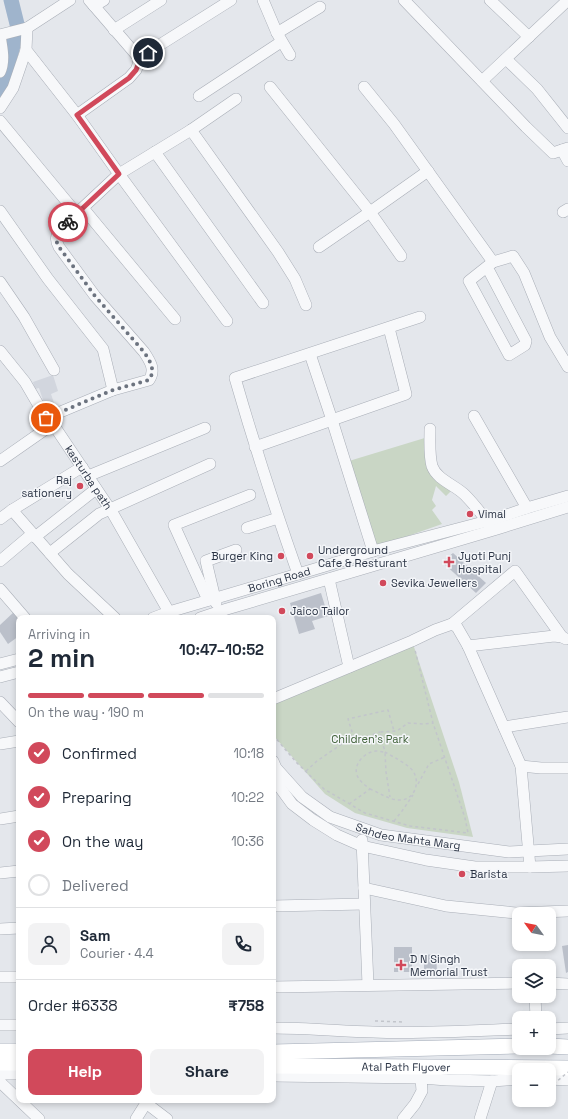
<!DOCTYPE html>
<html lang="en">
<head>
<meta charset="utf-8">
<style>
	:root { --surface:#fff; --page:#f2f2f3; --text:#1f2937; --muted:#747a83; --line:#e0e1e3; --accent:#d1495b }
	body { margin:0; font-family:"Space Grotesk",sans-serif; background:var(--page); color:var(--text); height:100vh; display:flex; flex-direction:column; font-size:15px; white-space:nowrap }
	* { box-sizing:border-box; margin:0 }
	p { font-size:13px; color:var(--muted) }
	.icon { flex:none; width:22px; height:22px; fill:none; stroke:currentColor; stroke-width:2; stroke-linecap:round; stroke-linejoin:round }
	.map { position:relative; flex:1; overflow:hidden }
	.side { position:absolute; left:16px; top:615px; width:260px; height:488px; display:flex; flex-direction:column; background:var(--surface); border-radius:8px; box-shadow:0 2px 6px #0003 }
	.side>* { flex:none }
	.needle { width:26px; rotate:303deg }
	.tools { position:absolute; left:512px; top:907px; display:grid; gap:8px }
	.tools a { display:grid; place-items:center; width:44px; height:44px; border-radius:8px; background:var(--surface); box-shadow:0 2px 6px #0003; font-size:20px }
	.pin { position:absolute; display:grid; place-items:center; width:34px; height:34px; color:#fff; margin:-17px; border:2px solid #fff; border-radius:50%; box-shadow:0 1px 4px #0007 }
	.courier { position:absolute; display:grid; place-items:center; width:40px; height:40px; margin:-20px; border:3px solid #d1495b; border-radius:50%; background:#fff; color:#222; box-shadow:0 1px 5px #0007 }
	.overview em { font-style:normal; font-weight:800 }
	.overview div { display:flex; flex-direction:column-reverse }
	.overview { display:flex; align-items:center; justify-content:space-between; height:68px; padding:0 12px }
	h1 { font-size:26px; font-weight:800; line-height:30px }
	.bar { display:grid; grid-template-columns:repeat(4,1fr); gap:6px 4px; align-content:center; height:48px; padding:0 12px }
	.bar i { height:5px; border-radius:3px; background:var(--line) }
	.bar .on { background:var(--accent) }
	.bar p { grid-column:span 4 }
	.line { display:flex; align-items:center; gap:10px; padding:0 12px; border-top:1px solid var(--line) }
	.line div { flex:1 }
	.round { display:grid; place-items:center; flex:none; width:42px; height:42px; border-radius:8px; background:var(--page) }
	ol { padding:0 12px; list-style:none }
	li { display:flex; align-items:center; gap:12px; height:44px }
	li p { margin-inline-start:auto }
	li .icon { padding:4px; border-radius:50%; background:var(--accent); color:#fff; stroke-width:4 }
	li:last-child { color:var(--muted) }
	li i { width:22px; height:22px; border:2px solid var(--line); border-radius:50% }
	.button { display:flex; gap:8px; margin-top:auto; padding:8px 12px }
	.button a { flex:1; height:46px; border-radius:8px; background:var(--accent); color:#fff; font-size:16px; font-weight:800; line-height:46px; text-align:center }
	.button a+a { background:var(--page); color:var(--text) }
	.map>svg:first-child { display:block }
	.built { fill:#d2d6de }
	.green { fill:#c9d6c5 }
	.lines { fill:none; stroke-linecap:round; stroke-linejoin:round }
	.river { stroke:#9fb4cc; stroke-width:15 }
	.building { fill:#bbc0ca }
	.minor-casing { stroke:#a9aeb7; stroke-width:12 }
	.major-casing { stroke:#a3abb8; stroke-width:16 }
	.path { stroke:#c2c5cb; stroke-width:1.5; stroke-dasharray:3 3; stroke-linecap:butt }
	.minor { stroke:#f7f8fa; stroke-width:11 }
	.major { stroke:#fff; stroke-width:15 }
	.path-bridge { stroke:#c2c5cb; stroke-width:1.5; stroke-dasharray:3 3; stroke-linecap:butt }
	.done { stroke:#6c737f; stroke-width:4; stroke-dasharray:0 7.2 }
	.route { stroke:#d1495b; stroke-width:5 }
	.poi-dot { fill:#d1495b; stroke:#f4f6f9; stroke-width:1.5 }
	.labels { text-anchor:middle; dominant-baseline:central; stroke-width:3; stroke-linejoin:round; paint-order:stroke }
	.street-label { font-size:11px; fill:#2b3445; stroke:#f4f6f9 }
	.poi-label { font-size:11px; fill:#2b3445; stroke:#f4f6f9; text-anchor:start }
	.park-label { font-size:11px; fill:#3f6138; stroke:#f4f6f9 }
</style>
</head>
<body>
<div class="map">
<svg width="568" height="1119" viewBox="0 0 568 1119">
	<rect width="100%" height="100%" fill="#e4e7ec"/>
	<!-- built -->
	<path class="built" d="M53 375 58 391 51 394 54 403 45 406 39 388 35 389 33 382Z"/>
	<!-- green -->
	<g class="green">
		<path d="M428 437 429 460 453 489 446 496 436 486 432 500 436 506 432 510 442 524 374 548 349 461Z"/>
		<path d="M413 644 459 782 473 837 407 828 355 813 325 794 273 735V703Z"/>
	</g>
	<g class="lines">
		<!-- river -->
		<path class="river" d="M0 92 18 28 11 0"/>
	</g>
	<!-- building -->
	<g class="building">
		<path d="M453 553 486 583 476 593 442 562Z"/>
		<path d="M321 593 328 616 312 621 315 629 299 634 290 603Z"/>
		<path d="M15 611 19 618V636L8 644 0 632V625Z"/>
		<path d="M568 945V972L566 973 562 946Z"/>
		<rect x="394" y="947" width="18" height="25"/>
		<path d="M436 954 437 972 424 973V955Z"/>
	</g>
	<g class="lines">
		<!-- minor casing -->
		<g class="minor-casing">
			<g id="minor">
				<path d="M89 0 139 58 231 0"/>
				<path d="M263 0 277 33 290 55"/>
				<path d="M404 0 526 127 553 153 568 148"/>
				<path d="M490 0 529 37"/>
				<path d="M94 6 104 0"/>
				<path d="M27 28 26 50 77 115 119 174 227 321"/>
				<path d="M114 30 161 0"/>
				<path d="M277 33 320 7"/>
				<path d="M0 35 27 28 70 0"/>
				<path d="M0 36C2 47 5 61 0 72"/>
				<path d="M506 59 537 89 568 128"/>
				<path d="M482 81 568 0"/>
				<path d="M270 87 370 212 401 256"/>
				<path d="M364 87 394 124 493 262 513 256 524 273 550 337 568 367"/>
				<path d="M199 96 281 42"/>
				<path d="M0 108 13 88 26 50"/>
				<path d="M77 115 129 78 136 70 138 65 139 58"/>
				<path d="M0 121 77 214"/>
				<path d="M191 130 278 252 295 279 306 305"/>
				<path d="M562 150 568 161"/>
				<path d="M155 152 263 303"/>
				<path d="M83 208 175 319"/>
				<path d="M0 211 48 279 103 349 113 390"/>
				<path d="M563 212 568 209"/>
				<path d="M319 247 370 212 428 171"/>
				<path d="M487 267 526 341 525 345 509 355 469 281 493 262"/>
				<path d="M0 282 24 317 54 370"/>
				<path id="s1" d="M0 351 25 382 46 418 53 424 112 512 169 612"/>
				<path d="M310 354 332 420 373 551"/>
				<path d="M474 416 527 508"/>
				<path d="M46 418 113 390 149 380C156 370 150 361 144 352L95 296 59 247C55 240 56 236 60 229L119 174 191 130 236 99"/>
				<path d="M430 429C430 441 429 455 432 466 437 480 455 485 465 495 473 503 480 512 487 521L489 526"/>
				<path d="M255 447 406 394 389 328"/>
				<path d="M0 461 53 424"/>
				<path d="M88 476 205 428"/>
				<path d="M12 510 68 574 115 618"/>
				<path d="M0 519 12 510 82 467"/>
				<path d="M247 528 278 518"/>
				<path d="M35 537 96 489"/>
				<path d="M50 553 99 514 210 464"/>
				<path d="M0 561 32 534"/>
				<path d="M298 574C275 509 254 444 235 378L420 317"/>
				<path d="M329 579 349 667"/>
				<path d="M0 589 25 618"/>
				<path d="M208 600 174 525 250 495"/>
				<path d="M216 603 206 561 236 550"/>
				<path id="s2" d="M153 618 169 612 325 566 373 551 495 519 527 508 568 496"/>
				<path d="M200 618 227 609 497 529 568 507"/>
				<path d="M452 624 515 571 562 637"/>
				<path d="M468 646 554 636 562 637 566 639"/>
				<path d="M0 664 19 659"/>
				<path d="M0 677 19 672"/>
				<path d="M273 699 412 641 435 630 452 624 457 627 468 646 521 766 530 867"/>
				<path d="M0 702 19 722"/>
				<path d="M504 727 568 717"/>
				<path d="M0 744 19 741"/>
				<path id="s3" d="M273 761 276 768 302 797 330 817 381 835 509 852 568 849"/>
				<path d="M521 766 541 768H568"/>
				<path d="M273 778 292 804 313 820 337 835 362 846 426 860 475 867H530L568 866"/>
				<path d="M0 819 19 816"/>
				<path d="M362 840 368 985"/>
				<path d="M0 873 19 871"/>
				<path d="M364 888 446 906 516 913 568 911"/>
				<path d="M273 906 364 904"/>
				<path d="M0 929 19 928"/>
				<path d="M0 977H19"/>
				<path d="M549 983 568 984"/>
				<path d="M273 987 519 983"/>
				<path d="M535 996 536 1018"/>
				<path d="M0 1025H19"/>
				<path d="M273 1028C306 1028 340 1031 373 1032 422 1034 470 1031 519 1029"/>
				<path d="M549 1029 568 1028"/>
				<path d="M0 1074H19"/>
				<path d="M273 1076 421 1078 447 1080 492 1081 519 1079"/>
				<path d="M549 1079 568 1080"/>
				<path d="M0 1082 39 1119"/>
				<path d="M146 1103 167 1119"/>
				<path d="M136 1119 148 1100"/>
				<path d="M403 1119 415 1104 422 1091 421 1078"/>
				<path d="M480 1119 492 1081"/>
			</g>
		</g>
		<!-- major casing -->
		<g class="major-casing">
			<g id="major">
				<path d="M549 1046 568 1047"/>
				<path d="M0 1051H19"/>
				<path d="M273 1052 519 1046"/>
				<path d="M0 1063H19"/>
				<path id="s4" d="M273 1066 568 1068"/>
			</g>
		</g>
		<!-- path -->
		<g class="path">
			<path d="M273 735 296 762 324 789 365 813 410 826 468 833 465 818 433 723 415 650"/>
			<path d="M354 738 348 719 388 710 394 731"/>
			<path d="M306 771 317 761 349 739 366 737 380 732"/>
			<path d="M418 784 429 764 445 757"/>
			<path d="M370 789C378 792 389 800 399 800 414 801 421 783 413 771 408 764 393 757 385 752L380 732 397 731 408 723 424 724 433 723"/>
			<path d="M349 804 370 789C365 785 359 781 357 775 353 764 365 752 376 751 379 751 382 752 385 752L386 772 390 797"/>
			<path d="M394 821 402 811 413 795"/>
			<path d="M375 1021 403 1022V1024"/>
		</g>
		<!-- minor -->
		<use href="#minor" class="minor"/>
		<!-- major -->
		<use href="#major" class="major"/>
		<!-- path-bridge -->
		<path class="path-bridge" d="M549 1088 568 1072"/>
	</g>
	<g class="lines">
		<!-- done -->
		<path class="done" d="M46 418 113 390 149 380C156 370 150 361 144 352L95 296 59 247C52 235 60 230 68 222"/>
		<!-- route -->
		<path class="route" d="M68 222 119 174 77 115 129 78 136 70 138 65 139 58 148 53"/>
	</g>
	<!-- markers -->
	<g class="poi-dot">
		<circle cx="80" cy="486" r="4"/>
		<circle cx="470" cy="514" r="4"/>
		<circle cx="281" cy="556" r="4"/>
		<circle cx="310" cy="556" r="4"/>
		<path d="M447 556h4v4h4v4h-4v4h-4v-4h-4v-4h4z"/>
		<circle cx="383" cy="583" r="4"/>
		<circle cx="282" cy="611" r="4"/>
		<circle cx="462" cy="874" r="4"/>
		<path d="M399 959h4v4h4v4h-4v4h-4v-4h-4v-4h4z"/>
	</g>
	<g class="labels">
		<!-- street labels -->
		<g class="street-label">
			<text stroke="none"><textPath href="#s1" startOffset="155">kasturba path</textPath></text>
			<text stroke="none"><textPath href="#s2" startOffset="132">Boring Road</textPath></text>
			<text stroke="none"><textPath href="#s3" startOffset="162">Sahdeo Mahta Marg</textPath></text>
			<text stroke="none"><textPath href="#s4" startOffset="133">Atal Path Flyover</textPath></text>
		</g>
		<!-- poi labels -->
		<g class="poi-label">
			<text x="72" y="480" text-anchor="end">Raj<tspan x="72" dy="13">sationery</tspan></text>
			<text x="478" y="514">Vimal</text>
			<text x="318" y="550">Underground<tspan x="318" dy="13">Cafe &amp; Resturant</tspan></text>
			<text x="273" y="556" text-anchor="end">Burger King</text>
			<text x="458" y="556">Jyoti Punj<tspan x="458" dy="13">Hospital</tspan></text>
			<text x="391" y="583">Sevika Jewellers</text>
			<text x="290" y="611">Jaico Tailor</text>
			<text x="470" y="874">Barista</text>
			<text x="410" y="959">D N Singh<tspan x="410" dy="13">Memorial Trust</tspan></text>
		</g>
		<!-- park labels -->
		<g class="park-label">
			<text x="370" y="739">Children's Park</text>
		</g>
	</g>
</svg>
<div class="tools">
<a><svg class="needle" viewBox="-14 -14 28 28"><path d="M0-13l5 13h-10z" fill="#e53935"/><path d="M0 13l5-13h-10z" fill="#747a83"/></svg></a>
<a><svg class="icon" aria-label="layers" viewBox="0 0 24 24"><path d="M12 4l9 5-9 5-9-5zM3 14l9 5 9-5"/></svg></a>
<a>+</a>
<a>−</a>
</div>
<div class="pin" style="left:46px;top:418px;background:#ea580c"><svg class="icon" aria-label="bag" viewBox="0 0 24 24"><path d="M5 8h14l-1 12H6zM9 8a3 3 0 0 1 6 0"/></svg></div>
<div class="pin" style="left:148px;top:53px;background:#1f2937"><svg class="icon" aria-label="home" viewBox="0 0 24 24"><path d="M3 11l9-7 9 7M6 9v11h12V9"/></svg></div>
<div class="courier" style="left:68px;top:222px"><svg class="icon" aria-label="bike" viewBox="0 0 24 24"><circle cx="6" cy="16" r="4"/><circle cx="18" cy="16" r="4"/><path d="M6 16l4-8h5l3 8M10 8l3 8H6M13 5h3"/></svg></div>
<section class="side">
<div class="overview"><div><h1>2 min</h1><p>Arriving in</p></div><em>10:47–10:52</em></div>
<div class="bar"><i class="on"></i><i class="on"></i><i class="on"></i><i></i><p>On the way · 190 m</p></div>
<ol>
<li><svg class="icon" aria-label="check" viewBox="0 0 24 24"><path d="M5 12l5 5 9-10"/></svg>Confirmed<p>10:18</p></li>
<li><svg class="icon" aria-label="check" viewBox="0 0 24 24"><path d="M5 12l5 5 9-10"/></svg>Preparing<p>10:22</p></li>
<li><svg class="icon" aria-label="check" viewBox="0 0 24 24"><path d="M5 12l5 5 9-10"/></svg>On the way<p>10:36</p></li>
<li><i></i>Delivered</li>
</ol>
<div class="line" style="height:72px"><a class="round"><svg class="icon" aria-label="person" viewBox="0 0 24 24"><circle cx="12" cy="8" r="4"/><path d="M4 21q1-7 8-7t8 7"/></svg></a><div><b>Sam</b><p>Courier · 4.4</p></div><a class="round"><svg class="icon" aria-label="phone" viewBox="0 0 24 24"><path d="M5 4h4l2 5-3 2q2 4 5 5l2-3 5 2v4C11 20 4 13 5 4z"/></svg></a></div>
<div class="line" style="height:52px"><div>Order #6338</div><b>₹758</b></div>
<div class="button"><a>Help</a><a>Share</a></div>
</section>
</div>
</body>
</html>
